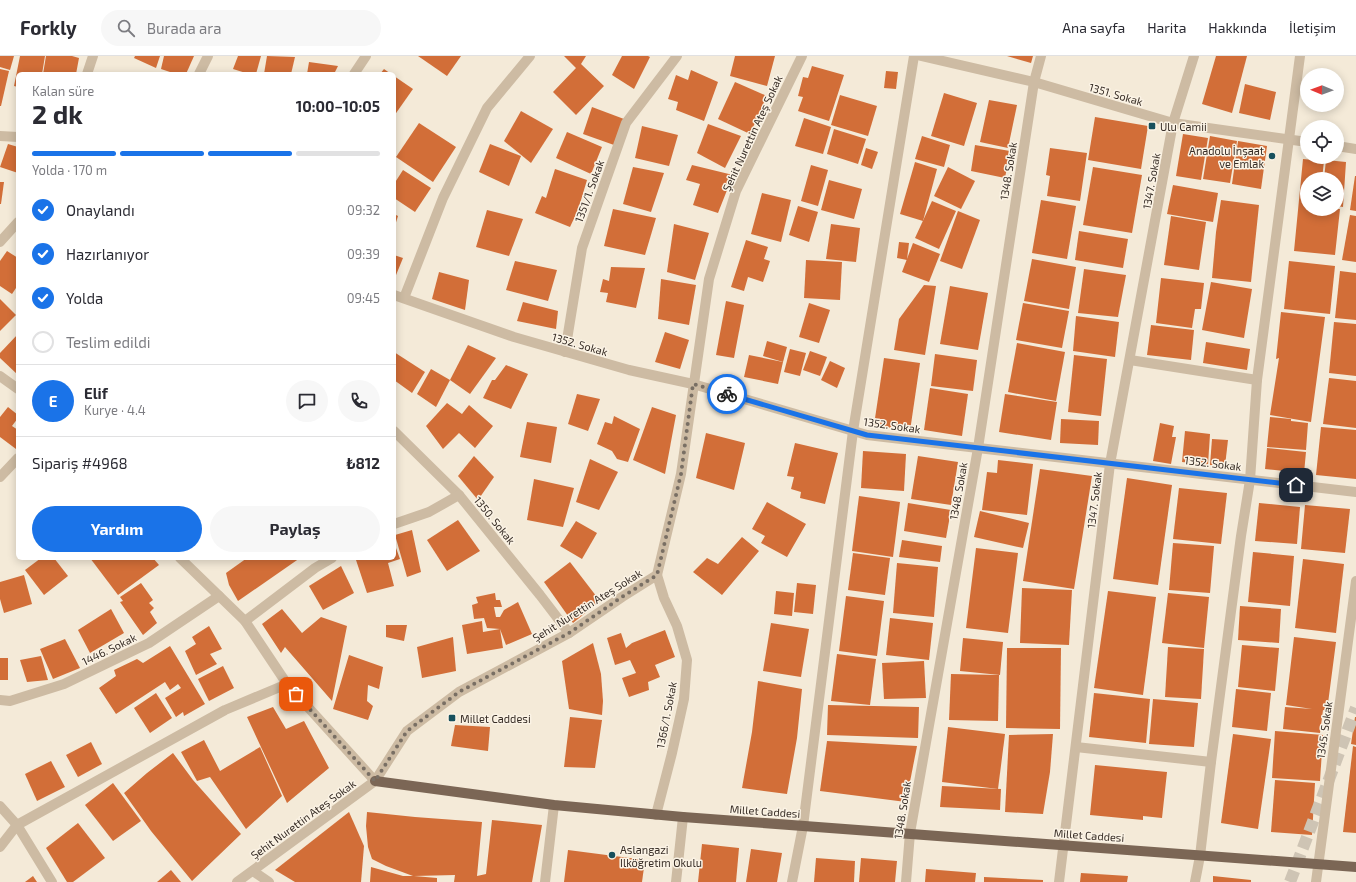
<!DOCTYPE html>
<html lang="tr">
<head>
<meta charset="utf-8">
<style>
	:root { --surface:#fff; --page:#f7f7f7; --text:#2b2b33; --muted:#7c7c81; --line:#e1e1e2; --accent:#1a73e8 }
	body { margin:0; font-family:"Exo 2",sans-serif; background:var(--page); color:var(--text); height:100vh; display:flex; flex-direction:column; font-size:15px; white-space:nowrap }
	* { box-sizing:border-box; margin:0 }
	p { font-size:13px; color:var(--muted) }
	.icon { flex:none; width:22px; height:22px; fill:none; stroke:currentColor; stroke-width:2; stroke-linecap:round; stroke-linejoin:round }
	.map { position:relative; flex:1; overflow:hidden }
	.drawer { position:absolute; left:16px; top:16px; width:380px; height:488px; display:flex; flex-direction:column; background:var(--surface); border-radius:6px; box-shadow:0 2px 10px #0003 }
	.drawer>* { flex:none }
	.needle { width:26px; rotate:271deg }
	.buttons { position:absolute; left:1300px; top:12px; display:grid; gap:8px }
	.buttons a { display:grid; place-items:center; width:44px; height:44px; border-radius:50%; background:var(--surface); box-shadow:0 2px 10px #0003; font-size:20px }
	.pin { position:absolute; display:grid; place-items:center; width:34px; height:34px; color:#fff; margin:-17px; border-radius:8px; box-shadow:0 2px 6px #0006 }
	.courier { position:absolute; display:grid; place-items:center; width:40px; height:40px; margin:-20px; border:3px solid #1a73e8; border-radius:50%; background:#fff; color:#222; box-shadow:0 1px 5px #0007 }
	.summary em { font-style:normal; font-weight:700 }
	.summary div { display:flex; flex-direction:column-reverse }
	.summary { display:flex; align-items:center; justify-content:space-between; height:68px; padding:0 16px }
	h1 { font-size:26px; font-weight:700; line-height:30px }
	.bar { display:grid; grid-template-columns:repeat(4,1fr); gap:6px 4px; align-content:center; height:48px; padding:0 16px }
	.bar i { height:5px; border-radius:3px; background:var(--line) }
	.bar .on { background:var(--accent) }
	.bar p { grid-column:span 4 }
	.line { display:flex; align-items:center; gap:10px; padding:0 16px; border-top:1px solid var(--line) }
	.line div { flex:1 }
	.round { display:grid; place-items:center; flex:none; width:42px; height:42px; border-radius:21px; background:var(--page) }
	ol { padding:0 16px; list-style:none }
	li { display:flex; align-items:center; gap:12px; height:44px }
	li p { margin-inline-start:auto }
	li .icon { padding:4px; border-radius:50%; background:var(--accent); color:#fff; stroke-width:4 }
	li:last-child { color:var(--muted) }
	li i { width:22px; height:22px; border:2px solid var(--line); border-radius:50% }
	.primary-button { display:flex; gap:8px; margin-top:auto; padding:8px 16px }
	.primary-button a { flex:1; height:46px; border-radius:24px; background:var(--accent); color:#fff; font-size:16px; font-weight:700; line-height:46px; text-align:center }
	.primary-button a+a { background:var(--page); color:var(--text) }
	header { display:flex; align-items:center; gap:24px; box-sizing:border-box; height:56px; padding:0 20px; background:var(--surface); border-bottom:1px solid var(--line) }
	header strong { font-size:19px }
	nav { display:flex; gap:22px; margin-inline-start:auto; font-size:14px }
	.search { width:280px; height:36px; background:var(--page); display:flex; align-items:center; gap:10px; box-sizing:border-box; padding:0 14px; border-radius:22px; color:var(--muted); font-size:15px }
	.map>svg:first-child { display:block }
	.building { fill:#d26e38 }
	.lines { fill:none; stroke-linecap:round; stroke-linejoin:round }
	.highway-tunnel { stroke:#cec4b4; stroke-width:12; stroke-dasharray:12 6; stroke-linecap:butt }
	.minor { stroke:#cdbba3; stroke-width:10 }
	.major { stroke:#7b6655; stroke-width:10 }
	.done { stroke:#796f64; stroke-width:4; stroke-dasharray:0 7.2 }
	.route { stroke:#1a73e8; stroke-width:5 }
	.poi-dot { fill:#17505d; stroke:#fbf3e5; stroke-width:1.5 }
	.labels { text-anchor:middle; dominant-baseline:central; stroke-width:3; stroke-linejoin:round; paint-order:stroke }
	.street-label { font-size:11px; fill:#372d26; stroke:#fbf3e5 }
	.poi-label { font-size:11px; fill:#372d26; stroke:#fbf3e5; text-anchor:start }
</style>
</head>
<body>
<header>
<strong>Forkly</strong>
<div class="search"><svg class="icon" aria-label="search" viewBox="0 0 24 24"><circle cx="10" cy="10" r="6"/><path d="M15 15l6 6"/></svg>Burada ara</div>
<nav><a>Ana sayfa</a><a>Harita</a><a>Hakkında</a><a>İletişim</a></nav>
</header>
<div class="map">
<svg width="1356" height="826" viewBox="0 0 1356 826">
	<rect width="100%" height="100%" fill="#f4ead8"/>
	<!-- building -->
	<g class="building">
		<path d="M0 0H14L10 14 0 11Z"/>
		<path d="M20 0H45L42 18H18V31L14 30Z"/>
		<path d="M46 0H72L79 2 76 18H43Z"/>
		<path d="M135 0H160L156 12 134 2Z"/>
		<path d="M164 0H194L186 18H176L161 13Z"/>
		<path d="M238 0H261L256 18H249L233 13Z"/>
		<path d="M267 0 295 1 291 18H264Z"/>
		<path d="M418 0H461L447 20Z"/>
		<path d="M564 0H586L581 8 604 30 576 59 553 36 576 12Z"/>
		<path d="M622 0H648L650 1 634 33 612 19Z"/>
		<path d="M735 0H775L767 30 730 20Z"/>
		<path d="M1007 0H1033L1031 7Z"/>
		<path d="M1216 0H1247L1232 57 1202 48Z"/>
		<path d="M309 6 338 10 334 18H307Z"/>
		<path d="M812 10 844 19 829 65 798 55 803 41 798 40 803 21 808 22Z"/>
		<path d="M0 13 9 15 1 50H0Z"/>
		<path d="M384 13 391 18H380Z"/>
		<path d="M691 14 718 26 704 65 676 54 678 46 668 43 676 19 688 24Z"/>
		<path d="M886 15 898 16 896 33 884 32Z"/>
		<path d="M394 20 413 33 394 60Z"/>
		<path d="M735 26 767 40 750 78 718 63Z"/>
		<path d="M1245 28 1276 36 1270 64 1239 57Z"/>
		<path d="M944 37 977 47 964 90 931 80Z"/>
		<path d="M840 39 877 50 868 80 831 69Z"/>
		<path d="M989 44 1017 49 1008 92 980 86Z"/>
		<path d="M592 51 624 63 614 89 583 78Z"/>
		<path d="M521 55 553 73 531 107 504 85Z"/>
		<path d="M1095 61 1148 70 1141 113 1088 104Z"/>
		<path d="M804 62 831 71 823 98 795 90Z"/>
		<path d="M419 67 456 91 433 126 396 101Z"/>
		<path d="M708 68 741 80 725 112 697 97Z"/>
		<path d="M642 70 678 79 669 110 635 102Z"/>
		<path d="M834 73 866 83 858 108 827 98Z"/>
		<path d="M567 76 602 91 591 118 556 102Z"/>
		<path d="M1183 78 1208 82 1201 124 1176 120Z"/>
		<path d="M922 80 950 89 944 111 915 103Z"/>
		<path d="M1210 80 1237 85 1230 127 1203 123Z"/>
		<path d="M1238 85 1267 90 1261 133 1232 128Z"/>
		<path d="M8 88 18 91V117L0 111Z"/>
		<path d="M490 88 521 100 509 130 479 116Z"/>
		<path d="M975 89 1010 95 1005 122 971 115Z"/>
		<path d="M866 92 878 96 872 113 861 109Z"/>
		<path d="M1050 92 1087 97 1080 145 1047 140 1050 120 1046 119Z"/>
		<path d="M1303 103 1324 105 1322 123H1307V153H1340L1335 199 1294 195Z"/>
		<path d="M1326 104 1346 106 1343 151 1337 150V123H1324Z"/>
		<path d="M915 106 937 113 923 165 900 158Z"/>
		<path d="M692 109 733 119 718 157 693 149 700 128 686 124Z"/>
		<path d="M811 109 828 114 818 150 801 145Z"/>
		<path d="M633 111 664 117 651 156 623 148Z"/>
		<path d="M948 111 975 125 961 153 934 140Z"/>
		<path d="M1093 111 1142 119 1132 177 1083 169Z"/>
		<path d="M555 113 587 124 578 154 570 171 535 157 542 140 546 142Z"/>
		<path d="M403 114 431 132 415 156 394 142V128Z"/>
		<path d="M1355 120H1356V155L1350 154Z"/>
		<path d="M829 124 862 133 854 163 821 154Z"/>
		<path d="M0 126H4L1 148H0Z"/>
		<path d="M1173 129 1218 137 1213 166 1167 158Z"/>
		<path d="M762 137 791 144 781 186 751 178Z"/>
		<path d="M1041 144 1076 150 1067 203 1032 197Z"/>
		<path d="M1221 144 1259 149 1251 226 1212 222 1216 176Z"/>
		<path d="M932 145 956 155 939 193 915 182Z"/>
		<path d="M798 150 818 156 809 186 789 179Z"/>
		<path d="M613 153 656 162 645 199 604 190Z"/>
		<path d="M487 154 523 163 509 200 476 191Z"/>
		<path d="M958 155 980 164 962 213 940 205Z"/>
		<path d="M394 158 398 160 394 173Z"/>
		<path d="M1350 159 1356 160V206L1342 204Z"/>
		<path d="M1171 160 1206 166 1199 214 1164 209Z"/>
		<path d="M674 168 709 177 695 224 667 216Z"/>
		<path d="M831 168 860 172 856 206 826 203Z"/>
		<path d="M1079 175 1128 183 1123 212 1075 204Z"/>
		<path d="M746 184 768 191 764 203 770 205 763 226 748 221 744 235 731 231Z"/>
		<path d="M899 186 909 187 907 204 897 202Z"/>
		<path d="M913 187 940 198 929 226 902 216Z"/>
		<path d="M7 195 18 202V229L12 238 0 230V205Z"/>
		<path d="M394 199 403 202 394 224Z"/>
		<path d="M1032 203 1076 211 1069 253 1024 245Z"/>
		<path d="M806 204 842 206 840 244 804 242Z"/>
		<path d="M515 205 557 214 548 245 506 234Z"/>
		<path d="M1289 205 1335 210 1330 258 1284 253Z"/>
		<path d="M611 211 645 212 636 252 606 246 608 237 600 236 603 223 609 225Z"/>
		<path d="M1084 213 1126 219 1118 261 1078 257Z"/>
		<path d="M1340 215 1356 217V264L1335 262Z"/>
		<path d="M439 216 469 224 465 254 432 243Z"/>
		<path d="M1161 222 1204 227 1201 253H1195L1192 272 1156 267Z"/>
		<path d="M661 223 696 229 689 269 658 263Z"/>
		<path d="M1211 226 1252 233 1244 282 1202 274Z"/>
		<path d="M924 229 936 230 925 299 894 294 899 263Z"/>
		<path d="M950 230 988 237 978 294 940 288Z"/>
		<path d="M0 243 16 259 0 275Z"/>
		<path d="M726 245 744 249 734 302 716 299Z"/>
		<path d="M523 246 558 255 556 273 517 265Z"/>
		<path d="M809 247 830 254 819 287 799 281Z"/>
		<path d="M1023 247 1069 255 1062 292 1016 284Z"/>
		<path d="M1281 256 1325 261 1311 366 1270 359 1279 302 1276 303Z"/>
		<path d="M1076 260 1119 266 1115 301 1073 295Z"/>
		<path d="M1334 266 1356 268V320L1329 317Z"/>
		<path d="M1151 269 1194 274 1191 304 1147 299Z"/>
		<path d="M665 276 689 284 680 313 655 306Z"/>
		<path d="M18 278V319L0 302V297Z"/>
		<path d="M767 285 787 291 783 306 763 300Z"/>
		<path d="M1206 286 1250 293 1247 314 1203 307Z"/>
		<path d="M1017 287 1065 296 1056 345 1008 336Z"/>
		<path d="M468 289 496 302 470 338 450 324Z"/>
		<path d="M790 293 806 297 800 320 784 316Z"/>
		<path d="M810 295 827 301 820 320 803 314Z"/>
		<path d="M394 296 425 316 412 337 394 324Z"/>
		<path d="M935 298 977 304 973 335 931 330Z"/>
		<path d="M749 299 783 306 778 328 744 321Z"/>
		<path d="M1074 299 1107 303 1101 360 1068 356Z"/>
		<path d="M884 302 920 307 910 375 874 369Z"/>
		<path d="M830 305 845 312 837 332 821 324Z"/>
		<path d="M506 309 528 318 511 353 483 342 492 324H495Z"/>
		<path d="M431 313 450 324 436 351 417 338Z"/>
		<path d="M1329 322 1356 325V372L1323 368Z"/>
		<path d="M930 332 968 338 962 380 924 374Z"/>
		<path d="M577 338 600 343 588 375 568 368Z"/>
		<path d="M1005 338 1057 346 1051 384 999 376Z"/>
		<path d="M447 347 462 358 469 349 493 370 475 392 459 377 443 393 426 370Z"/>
		<path d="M8 351 18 359V362L12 370 18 374V390L16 393 0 381V361Z"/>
		<path d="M652 351 676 359 665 418 633 404Z"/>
		<path d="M614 360 640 373 628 406 617 403 612 395 597 388 605 366 612 368Z"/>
		<path d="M1270 361 1291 363V365L1308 367 1306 394 1267 391Z"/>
		<path d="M1061 363 1099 365 1098 389 1060 387Z"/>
		<path d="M527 366 557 371 551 407 520 401Z"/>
		<path d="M1160 367 1174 370 1172 381H1176L1171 408 1153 405Z"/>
		<path d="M1321 371 1356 374V423L1316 419Z"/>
		<path d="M1185 375 1210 378 1208 409 1182 406Z"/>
		<path d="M706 377 745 387 734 434 696 422Z"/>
		<path d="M1212 383 1228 384 1225 410 1210 409Z"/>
		<path d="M795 387 838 397 825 448 800 442 801 436 791 433 794 421 787 420Z"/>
		<path d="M1267 392 1306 396 1304 417 1265 413Z"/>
		<path d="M863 395 906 398 904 435 861 432Z"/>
		<path d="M474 400 494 421 478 444 458 420Z"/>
		<path d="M918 400 958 406 951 449 911 443Z"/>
		<path d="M590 403 618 416 599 454 576 446Z"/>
		<path d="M998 404 1033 408 1027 459 982 454 987 416 997 417Z"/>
		<path d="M1040 413 1092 420 1074 533 1023 525Z"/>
		<path d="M1127 422 1172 429 1158 529 1113 523Z"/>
		<path d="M534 423 574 432 563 471 527 464Z"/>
		<path d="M1179 432 1227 437 1221 488 1173 483Z"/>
		<path d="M859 440 900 446 893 501 852 495Z"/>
		<path d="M767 446 806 468 787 501 761 487 765 480 752 473Z"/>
		<path d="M908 447 951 454 946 482 904 475Z"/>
		<path d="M1259 447 1300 451 1297 488 1255 485Z"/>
		<path d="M1305 449 1350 453 1345 497 1301 493Z"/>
		<path d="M980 455 1029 467 1023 492 974 481Z"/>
		<path d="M458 464 480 495 447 515 427 484Z"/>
		<path d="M576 465 597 477 582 503 560 490Z"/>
		<path d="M412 474 421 516 407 521 395 479Z"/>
		<path d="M742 481 759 495 722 539 693 516 707 502 718 508Z"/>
		<path d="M902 484 942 490 940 506 899 501Z"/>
		<path d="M1173 487 1214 490 1210 537 1169 534Z"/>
		<path d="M396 492 400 503 388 507 394 530 367 537 356 504 364 502H394V493Z"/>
		<path d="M976 492 1018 497 1008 577 966 572Z"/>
		<path d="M1253 496 1294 500 1290 550 1248 546Z"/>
		<path d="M853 497 890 502 885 539 848 534Z"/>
		<path d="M41 502H54L68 520 44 539 25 514Z"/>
		<path d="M90 502H153L159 509 118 539Z"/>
		<path d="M247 502H300L238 545 229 529 226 517Z"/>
		<path d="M1303 503 1344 508 1336 577 1295 572Z"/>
		<path d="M570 506 600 545 573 567 544 526Z"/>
		<path d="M897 507 938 511 934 561 893 557Z"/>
		<path d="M341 510 354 537 323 554 309 530Z"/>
		<path d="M24 519 32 548 4 557 0 543V526Z"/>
		<path d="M141 527 153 544 149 547 154 552 150 556 157 567 143 579 120 546 123 545 120 541Z"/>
		<path d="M797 527 816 529 813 558 794 556Z"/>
		<path d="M1022 532 1072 534 1069 589 1020 587Z"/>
		<path d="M776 535 794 537 792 560 774 558Z"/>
		<path d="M1108 535 1156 541 1143 639 1094 632Z"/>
		<path d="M495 537 496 544H500L502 551H494L496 561H500L504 554 518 546 532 578 506 589 500 573 503 592 467 598 462 569 482 565 483 576 500 573 487 572 484 562 474 563 472 549 478 547 476 541Z"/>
		<path d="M1168 537 1209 541 1204 592 1162 587Z"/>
		<path d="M846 540 884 545 877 600 839 595Z"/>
		<path d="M1240 550 1281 553 1279 587 1238 584Z"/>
		<path d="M111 553 124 577 90 597 78 574Z"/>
		<path d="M282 553 302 577 321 561 347 570 332 645 285 591 281 597 262 568Z"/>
		<path d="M890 562 933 567 929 604 886 599Z"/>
		<path d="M771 567 809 573 801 621 763 615Z"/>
		<path d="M386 569H407L404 585 386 581Z"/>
		<path d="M209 570 222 593 210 598 217 608 196 619 185 595 196 588 192 581Z"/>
		<path d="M665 574 675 601 655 609 660 621 648 626 649 634 629 641 622 622 636 617 630 604 615 609 607 582 621 577 626 592 632 587Z"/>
		<path d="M453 581 456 615 422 622 417 591Z"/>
		<path d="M1294 581 1336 586 1327 655 1323 654 1320 677 1283 673 1285 651 1312 653 1286 649Z"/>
		<path d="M963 582 1003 586 1000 619 960 615Z"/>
		<path d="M65 583 80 612 53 623 40 593Z"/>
		<path d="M593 587 601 618 603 645 602 659 569 653 562 605Z"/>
		<path d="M1242 589 1279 592 1275 635 1238 631Z"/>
		<path d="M170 590 205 648 184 660 183 656 176 661 165 642 181 632 178 628 170 634 165 626 116 658 99 632 116 620 114 614 137 603 143 607Z"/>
		<path d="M1168 591 1204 593 1201 643 1165 641Z"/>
		<path d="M1007 592H1061L1060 673 1006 672Z"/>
		<path d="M837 598 876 603 870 649 831 645Z"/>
		<path d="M349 599 383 611 379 633 368 629 367 645 373 650 368 664 333 653Z"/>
		<path d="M41 600 48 624 27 626 20 604Z"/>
		<rect x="0" y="602" width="8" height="22"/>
		<path d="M924 605 926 642 884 643 882 607Z"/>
		<path d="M223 610 234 632 209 645 198 623Z"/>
		<path d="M951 618 999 619 998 665 949 664Z"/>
		<path d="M758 625 802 633 797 682 787 738 742 732 752 676Z"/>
		<path d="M1236 633 1271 637 1267 675 1232 671Z"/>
		<path d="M156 637 172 662 150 677 134 652Z"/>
		<path d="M1094 637 1150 643 1146 687 1089 681Z"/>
		<path d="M1153 643 1198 647 1194 691 1149 688Z"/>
		<path d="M828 649 919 651 918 682 827 679Z"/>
		<path d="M273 651 286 673 304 665 329 712 287 747 247 661Z"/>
		<path d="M570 661 602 664 595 712 564 711Z"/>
		<path d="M1355 661H1356V689L1351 688Z"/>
		<path d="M455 669 490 671 488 695 451 690Z"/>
		<path d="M948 671 1005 678 998 733 942 726Z"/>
		<path d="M1275 675 1323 679 1320 725 1272 722Z"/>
		<path d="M1053 678 1050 716 1043 758 1005 756 1009 679Z"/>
		<path d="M1233 678 1271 683 1258 773 1221 767Z"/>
		<path d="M204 684 220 715 260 691 282 740 246 773 210 721 197 725 181 696Z"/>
		<path d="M827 685 917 690 906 746 820 735Z"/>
		<path d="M91 686 102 708 78 721 66 699Z"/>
		<path d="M1353 690 1356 691V777L1343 776Z"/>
		<path d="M173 697 193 724 241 778 192 825 151 775 124 737 147 717Z"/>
		<path d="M51 705 65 731 37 745 25 718Z"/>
		<path d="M1095 709 1167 716 1162 762 1143 760V764L1090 759Z"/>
		<path d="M1275 724 1315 727 1312 779 1271 776Z"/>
		<path d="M113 727 141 765 113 785 85 749Z"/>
		<path d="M942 730 1001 733 1000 754 940 751Z"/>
		<path d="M349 756 364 790 361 826H295L275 814Z"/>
		<path d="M367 756 415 761 482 766 477 820 486 818 492 764 542 769 532 826H454L455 819 414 820 437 822V826H370L371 811 403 820H413L386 810 372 803 368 791 366 770Z"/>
		<path d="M78 767 105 802 73 826H67L46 792Z"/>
		<path d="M702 788 739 792 736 826H698Z"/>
		<path d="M751 793 782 797 777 826H746Z"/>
		<path d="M568 794 645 804 642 826H564Z"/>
		<path d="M816 802 855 805 854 826H814Z"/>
		<path d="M861 802 897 805 895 826H859Z"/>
		<path d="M926 813 976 817 975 826H925Z"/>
		<path d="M171 814 181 826H157Z"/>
		<path d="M1081 817 1128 820 1127 826H1080Z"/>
		<path d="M33 820 37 826H25Z"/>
		<path d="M1213 820 1251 824V826H1213Z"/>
		<path d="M984 821 1043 824V826H984Z"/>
	</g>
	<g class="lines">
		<!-- highway-tunnel -->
		<path class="highway-tunnel" d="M1290 826 1356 652"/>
		<!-- minor -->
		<g class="minor">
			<path d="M921 0 1034 26 1173 67 1307 86"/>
			<path d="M87 18 93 0"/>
			<path d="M199 18 208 0"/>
			<path d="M354 18 366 0"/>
			<path d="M0 80 18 81"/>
			<path d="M1337 90 1356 93"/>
			<path d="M0 186 18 166"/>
			<path d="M394 239 514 281 629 314 693 328 867 379 1356 436"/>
			<path d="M404 242 443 142 487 52 530 0"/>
			<path d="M565 296 582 192 626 67 677 0"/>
			<path d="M1130 304 1257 324"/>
			<path d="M0 320 18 333"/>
			<path d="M394 375 459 439 540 539 569 577"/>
			<path d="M0 421 18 402"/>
			<path d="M394 468 429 456 459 439"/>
			<path d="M180 502 245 565 287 628 375 725"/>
			<path d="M245 565 315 512 332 502"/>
			<path d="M0 644 10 645 64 628 149 587 219 540"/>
			<path d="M1076 691 1211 706"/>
			<path d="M0 750 17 769 225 654 287 628"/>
			<path d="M656 759 672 697 684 643 687 604 677 570 664 542 657 519"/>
			<path d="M0 791 17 769 52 826"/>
			<path d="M253 815 269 826"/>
			<path d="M237 826 375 725 407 675 459 636 569 577 622 541 657 519 681 418 709 223 736 135 802 0"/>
			<path d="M545 826 554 749"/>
			<path d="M676 826 683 761"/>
			<path d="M792 826 803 770 853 375 914 0"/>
			<path d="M906 826 910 777 978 392 1034 26 1041 0"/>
			<path d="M1059 826 1110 408 1173 67 1194 0"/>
			<path d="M1195 826 1200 800 1211 706 1241 480 1250 424 1257 324 1300 0"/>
			<path d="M1316 826 1356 525"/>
		</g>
		<!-- major -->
		<path class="major" d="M375 725 554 749 683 761 1356 811"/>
	</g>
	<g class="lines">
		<!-- done -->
		<path class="done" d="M296 638 375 725 407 675 459 636 569 577 622 541 657 519 681 418 693 328 727 338"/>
		<!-- route -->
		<path class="route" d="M727 338 867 379 1296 429"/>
	</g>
	<!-- markers -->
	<g class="poi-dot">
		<rect x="1148" y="66" width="8" height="8" rx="2"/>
		<circle cx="1272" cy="100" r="4"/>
		<rect x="448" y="658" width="8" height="8" rx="2"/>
		<circle cx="612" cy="799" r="4"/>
	</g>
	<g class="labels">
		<!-- street labels -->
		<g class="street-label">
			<text transform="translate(1116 38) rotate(16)">1351. Sokak</text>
			<text transform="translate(752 77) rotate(-65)">Şehit Nurettin Ateş Sokak</text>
			<text transform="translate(1008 115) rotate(-81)">1348. Sokak</text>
			<text transform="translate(1151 125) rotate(-80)">1347. Sokak</text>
			<text transform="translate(589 135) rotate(-70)">1351/1. Sokak</text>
			<text transform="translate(580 288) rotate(16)">1352. Sokak</text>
			<text transform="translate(892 369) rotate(8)">1352. Sokak</text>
			<text transform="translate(1213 407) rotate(7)">1352. Sokak</text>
			<text transform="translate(958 435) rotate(-80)">1348. Sokak</text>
			<text transform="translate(1094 444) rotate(-83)">1347. Sokak</text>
			<text transform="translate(495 464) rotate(51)">1350. Sokak</text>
			<text transform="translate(587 549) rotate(-32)">Şehit Nurettin Ateş Sokak</text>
			<text transform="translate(109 593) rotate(-26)">1446. Sokak</text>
			<text transform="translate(666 659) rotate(-79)">1366/1. Sokak</text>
			<text transform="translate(1324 674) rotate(-82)">1345. Sokak</text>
			<text transform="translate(902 754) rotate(-81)">1348. Sokak</text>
			<text transform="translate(765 755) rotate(4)">Millet Caddesi</text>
			<text transform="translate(303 763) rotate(-36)">Şehit Nurettin Ateş Sokak</text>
			<text transform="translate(1089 779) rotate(4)">Millet Caddesi</text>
		</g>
		<!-- poi labels -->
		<g class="poi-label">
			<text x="1160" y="70">Ulu Camii</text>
			<text x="1264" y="94" text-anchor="end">Anadolu İnşaat<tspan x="1264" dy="13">ve Emlak</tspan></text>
			<text x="460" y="662">Millet Caddesi</text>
			<text x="620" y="793">Aslangazi<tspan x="620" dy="13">Ilköğretim Okulu</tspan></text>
		</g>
	</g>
</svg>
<div class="buttons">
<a><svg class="needle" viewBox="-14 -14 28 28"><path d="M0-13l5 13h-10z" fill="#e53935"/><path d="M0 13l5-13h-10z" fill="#7c7c81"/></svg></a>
<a><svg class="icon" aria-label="locate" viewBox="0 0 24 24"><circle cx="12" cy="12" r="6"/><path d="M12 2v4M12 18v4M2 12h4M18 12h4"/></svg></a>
<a><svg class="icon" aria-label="layers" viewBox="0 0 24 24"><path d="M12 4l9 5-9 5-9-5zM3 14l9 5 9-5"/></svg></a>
</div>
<div class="pin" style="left:296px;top:638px;background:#ea580c"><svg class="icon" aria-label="bag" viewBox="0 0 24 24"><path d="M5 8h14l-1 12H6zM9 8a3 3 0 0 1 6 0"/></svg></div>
<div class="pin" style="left:1296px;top:429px;background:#1f2937"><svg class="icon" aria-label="home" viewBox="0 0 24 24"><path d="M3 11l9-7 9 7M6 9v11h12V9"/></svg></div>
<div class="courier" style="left:727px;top:338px"><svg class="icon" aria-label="bike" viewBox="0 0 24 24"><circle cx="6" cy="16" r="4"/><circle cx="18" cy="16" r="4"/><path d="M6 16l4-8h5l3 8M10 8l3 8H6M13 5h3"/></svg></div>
<section class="drawer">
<div class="summary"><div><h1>2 dk</h1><p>Kalan süre</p></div><em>10:00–10:05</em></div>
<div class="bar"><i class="on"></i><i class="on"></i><i class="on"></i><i></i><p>Yolda · 170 m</p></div>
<ol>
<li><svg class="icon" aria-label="check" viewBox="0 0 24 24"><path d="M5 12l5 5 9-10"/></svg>Onaylandı<p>09:32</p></li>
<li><svg class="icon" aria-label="check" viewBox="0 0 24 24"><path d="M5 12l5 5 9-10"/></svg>Hazırlanıyor<p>09:39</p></li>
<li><svg class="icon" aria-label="check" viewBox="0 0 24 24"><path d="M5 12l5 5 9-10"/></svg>Yolda<p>09:45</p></li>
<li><i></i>Teslim edildi</li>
</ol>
<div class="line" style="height:72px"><b class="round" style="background:var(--accent);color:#fff">E</b><div><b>Elif</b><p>Kurye · 4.4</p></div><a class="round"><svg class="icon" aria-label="chat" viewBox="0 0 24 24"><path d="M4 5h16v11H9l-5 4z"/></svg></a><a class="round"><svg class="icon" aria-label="phone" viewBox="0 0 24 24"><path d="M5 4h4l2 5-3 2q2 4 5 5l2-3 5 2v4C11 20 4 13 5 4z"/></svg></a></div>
<div class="line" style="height:52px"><div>Sipariş #4968</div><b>₺812</b></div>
<div class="primary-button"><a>Yardım</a><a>Paylaş</a></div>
</section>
</div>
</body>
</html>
